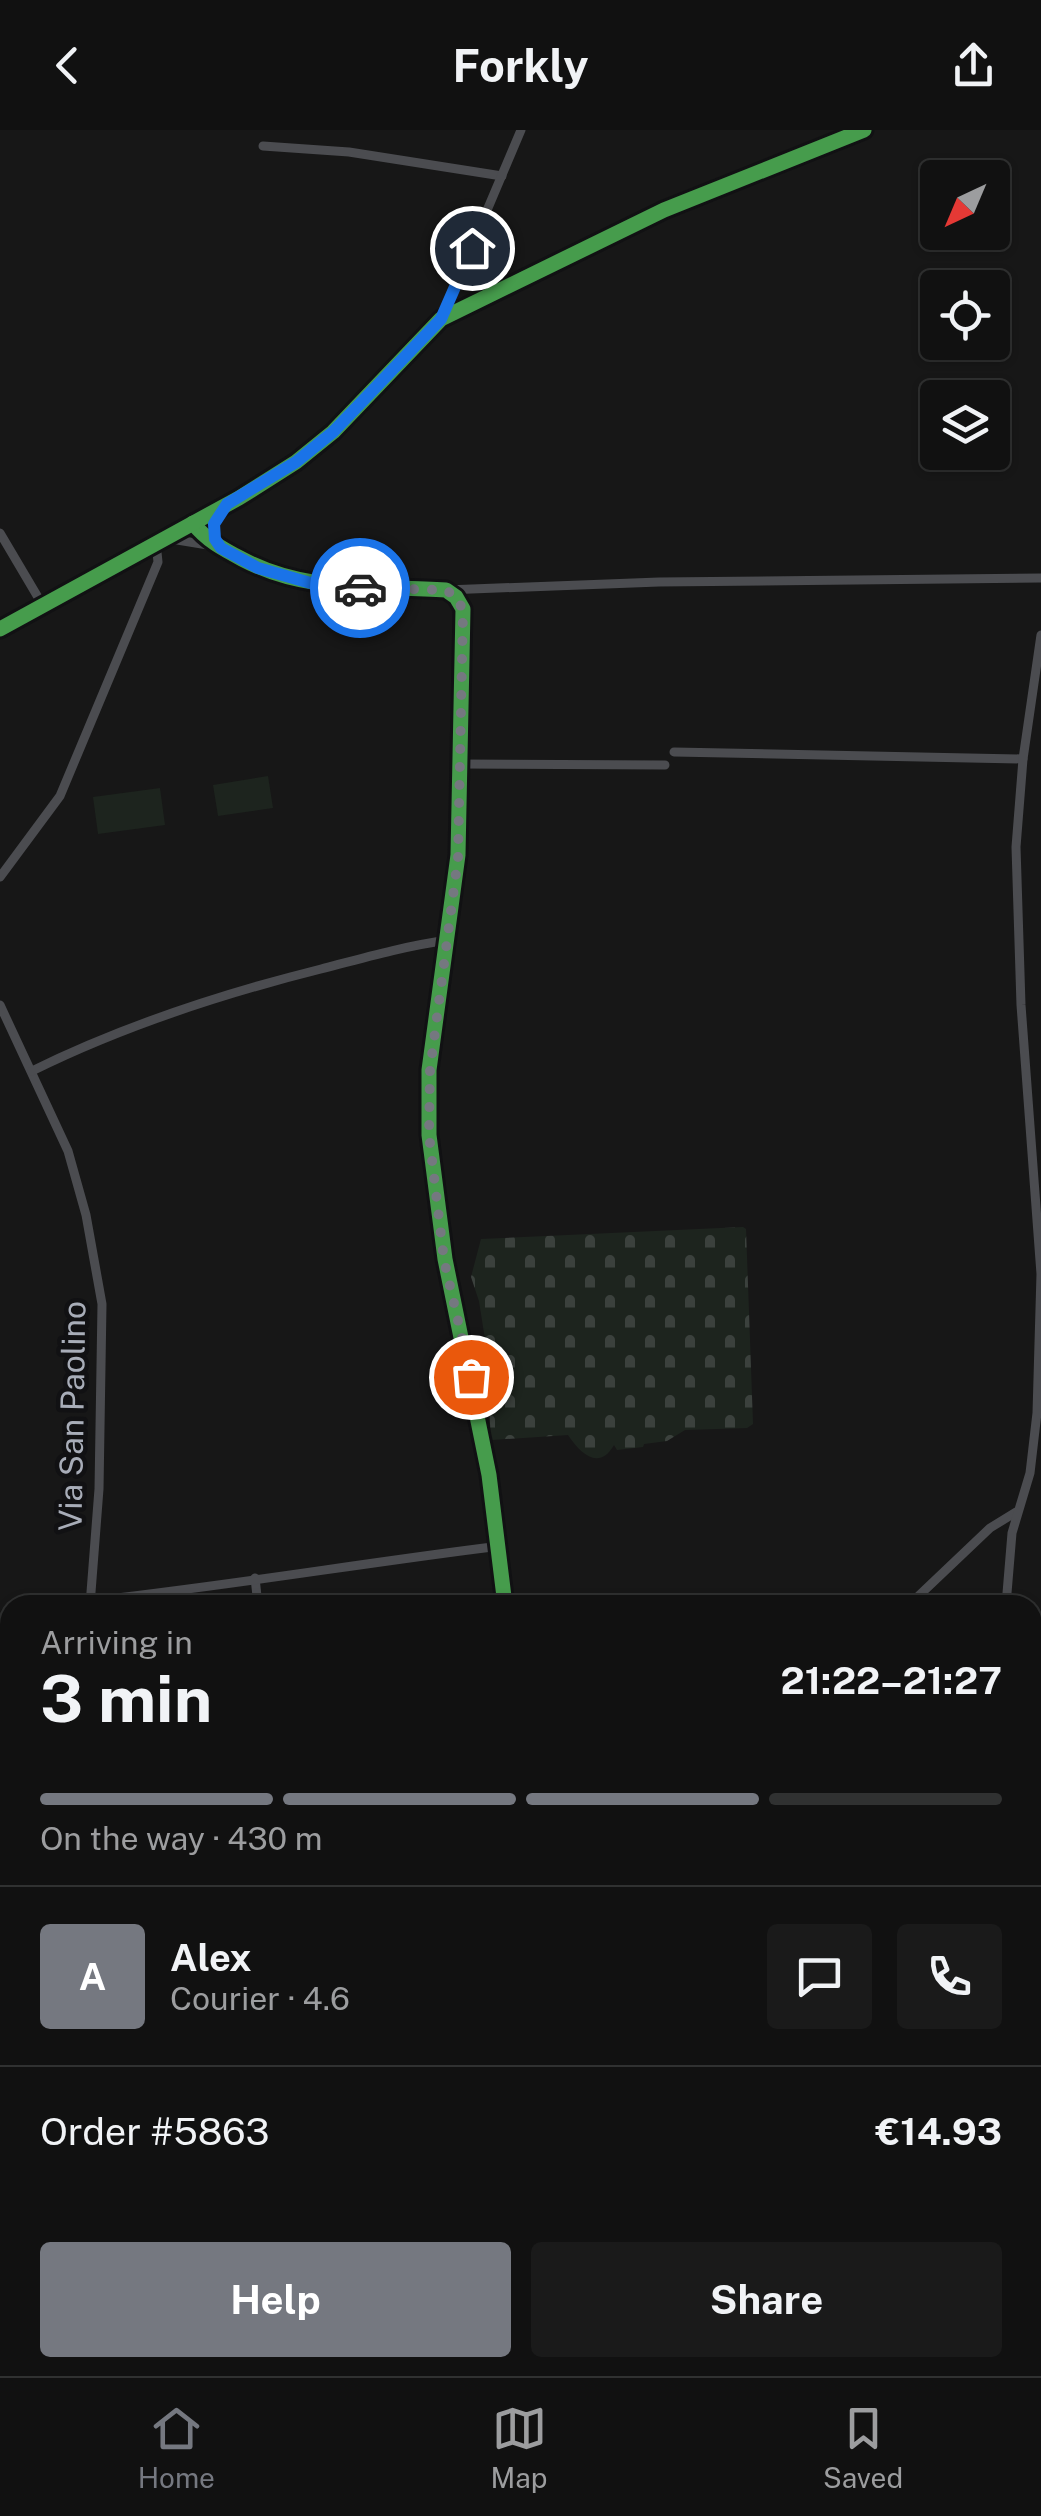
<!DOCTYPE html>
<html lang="en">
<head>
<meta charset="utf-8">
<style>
	:root { --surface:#111; --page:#1a1a1a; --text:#f1f3f6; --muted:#9c9d9f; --line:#303131; --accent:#757880 }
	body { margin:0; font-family:"Public Sans",sans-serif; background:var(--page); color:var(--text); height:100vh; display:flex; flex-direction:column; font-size:38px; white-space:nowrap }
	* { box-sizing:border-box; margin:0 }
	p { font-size:32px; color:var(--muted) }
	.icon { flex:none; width:55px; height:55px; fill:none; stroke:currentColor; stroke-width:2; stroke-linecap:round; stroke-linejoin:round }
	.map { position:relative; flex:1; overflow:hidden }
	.panel { position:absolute; left:0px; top:1465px; width:1042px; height:782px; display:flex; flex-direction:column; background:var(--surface); border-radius:30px 30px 0 0; box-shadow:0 2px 8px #0004,0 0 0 2px var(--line) }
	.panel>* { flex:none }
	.needle { width:65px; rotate:224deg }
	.controls { position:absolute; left:920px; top:30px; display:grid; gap:20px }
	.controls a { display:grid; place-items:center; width:90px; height:90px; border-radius:10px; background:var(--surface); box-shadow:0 2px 8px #0004,0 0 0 2px var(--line); font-size:50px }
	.pin { position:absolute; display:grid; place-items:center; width:85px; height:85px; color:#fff; margin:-42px; border:5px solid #fff; border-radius:50%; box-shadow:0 2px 10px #0007 }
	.courier { position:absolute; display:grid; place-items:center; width:100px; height:100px; margin:-50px; border:8px solid #1a73e8; border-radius:50%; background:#fff; color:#222; box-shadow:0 2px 12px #0007 }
	.headline em { font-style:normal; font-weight:700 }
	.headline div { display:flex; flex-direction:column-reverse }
	.headline { display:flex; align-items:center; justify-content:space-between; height:170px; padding:0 40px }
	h1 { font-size:65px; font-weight:700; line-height:75px }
	.bar { display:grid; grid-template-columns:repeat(4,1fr); gap:15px 10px; align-content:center; height:120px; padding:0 40px }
	.bar i { height:12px; border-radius:8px; background:var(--line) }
	.bar .on { background:var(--accent) }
	.bar p { grid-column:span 4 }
	.line { display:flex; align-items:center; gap:25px; padding:0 40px; border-top:2px solid var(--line) }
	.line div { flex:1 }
	.round { display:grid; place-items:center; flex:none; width:105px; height:105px; border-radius:10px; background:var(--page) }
	.cta { display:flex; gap:20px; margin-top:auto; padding:20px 40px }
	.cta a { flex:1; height:115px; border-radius:10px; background:var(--accent); color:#fff; font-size:40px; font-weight:700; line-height:115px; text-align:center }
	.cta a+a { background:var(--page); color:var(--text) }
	header { display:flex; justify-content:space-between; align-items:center; height:130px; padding:0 40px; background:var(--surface); font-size:45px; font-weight:700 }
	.menu { display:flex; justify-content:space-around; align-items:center; height:140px; border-top:2px solid var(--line); background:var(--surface); font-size:28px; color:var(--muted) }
	.menu a { display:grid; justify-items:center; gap:5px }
	.menu .on { color:var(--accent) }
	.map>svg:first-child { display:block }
	.cemetery { fill:url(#cemetery-stones) }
	.garden { fill:#1d241e }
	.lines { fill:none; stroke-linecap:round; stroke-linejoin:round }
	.minor { stroke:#4b4c50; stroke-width:9 }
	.major { stroke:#4d4f52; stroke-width:11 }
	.cycleway-casing { stroke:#111113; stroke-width:21 }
	.cycleway { stroke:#469c4c; stroke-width:15 }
	.done { stroke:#757880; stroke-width:10; stroke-dasharray:0 18 }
	.route { stroke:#1a73e8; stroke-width:12 }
	.labels { text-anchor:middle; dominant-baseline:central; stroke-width:9; stroke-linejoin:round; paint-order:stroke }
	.street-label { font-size:32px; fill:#a8adb8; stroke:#111113 }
</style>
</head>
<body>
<header><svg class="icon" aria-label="back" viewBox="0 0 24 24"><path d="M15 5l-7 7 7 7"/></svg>Forkly<svg class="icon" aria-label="share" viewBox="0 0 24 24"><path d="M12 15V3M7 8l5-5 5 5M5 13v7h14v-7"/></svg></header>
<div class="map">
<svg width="1041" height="2246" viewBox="0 0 1041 2246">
	<defs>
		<pattern id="cemetery-stones" width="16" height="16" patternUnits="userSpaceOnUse" patternTransform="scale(2.5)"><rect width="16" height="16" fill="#1d241e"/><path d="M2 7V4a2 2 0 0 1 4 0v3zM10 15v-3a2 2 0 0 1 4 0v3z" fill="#3b413d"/></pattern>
	</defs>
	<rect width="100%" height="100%" fill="#171717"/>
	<!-- cemetery -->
	<path class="cemetery" d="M743 1097 746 1099 753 1294 747 1298 685 1300 667 1311 644 1314 643 1317 617 1320 614 1315C599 1341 581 1324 568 1305L491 1310 485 1209 479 1171 471 1147 481 1109Z"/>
	<!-- garden -->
	<g class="garden">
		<path d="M268 646 273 678 218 686 213 655Z"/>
		<path d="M160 658 165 695 98 704 93 667Z"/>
		<rect x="0" y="1667" width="10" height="76"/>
	</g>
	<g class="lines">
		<!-- minor -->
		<g class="minor">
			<path d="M263 16 349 22 502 46"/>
			<path d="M441 189 521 0"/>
			<path d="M193 393C206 410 223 419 242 429 308 464 375 455 446 460L456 467 463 479 458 725 429 940V1005L445 1129 489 1345 505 1475"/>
			<path d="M0 403 42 474"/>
			<path d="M165 408 214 416"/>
			<path d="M220 416C211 403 214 392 223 380"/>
			<path d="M446 460 659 452 1041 448"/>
			<path d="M0 499 239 368 296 332 333 302 441 189 664 80 864 0"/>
			<path d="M674 622 1023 629"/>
			<path d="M460 634 665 635"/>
			<path d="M0 747 60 666 158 432 156 413"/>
			<path d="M0 875 68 1021 86 1085 102 1174 99 1359 90 1475"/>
			<path d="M32 941C125 895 221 864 321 839 363 828 405 816 448 810"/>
			<path d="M255 1448 258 1475"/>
			<path d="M90 1471C227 1456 363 1433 500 1416"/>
			<path d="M909 1475 990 1398 1016 1382"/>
			<path d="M1006 1475 1012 1403 1030 1343 1037 1283 1041 1144 1021 875 1016 717 1023 629 1041 505"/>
			<path d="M0 1647 10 1648"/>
			<path d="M0 1910 10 1912 0 1974"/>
			<path d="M1032 1996 1041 1991"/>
			<path d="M0 2029 4 2108 10 2129"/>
			<path d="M1032 2183 1041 2181"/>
			<path d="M39 2238 42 2246"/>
			<path d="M316 2238 317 2246"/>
			<path d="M753 2238 755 2246"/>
			<path d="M337 2246 368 2238"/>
			<path d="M982 2246 983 2238"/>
		</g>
		<!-- major -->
		<g class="major">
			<path d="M1032 1559 1041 1550"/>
			<path d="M400 2238 401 2246"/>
		</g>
		<!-- cycleway casing -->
		<g class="cycleway-casing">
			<g id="cycleway">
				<path d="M193 393C206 410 223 419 242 429 308 464 375 455 446 460L456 467 463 479 458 725 429 940V1005L445 1129 489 1345 505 1475"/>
				<path d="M0 499 239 368 296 332 333 302 441 189 664 80 864 0"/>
			</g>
		</g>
		<!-- cycleway -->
		<use href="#cycleway" class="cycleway"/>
	</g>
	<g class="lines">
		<!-- done -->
		<path class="done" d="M360 458 446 460 456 467 463 480 458 728 430 940 429 1005 444 1130 471 1247"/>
		<!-- route -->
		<path class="route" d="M360 458 314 454 258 438 221 418 215 409 214 394 227 374 296 332 333 302 441 189 472 118"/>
	</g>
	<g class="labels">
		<!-- street labels -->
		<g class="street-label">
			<text transform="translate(72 1286) rotate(-89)">Via San Paolino</text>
		</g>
	</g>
</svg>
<div class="controls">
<a><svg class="needle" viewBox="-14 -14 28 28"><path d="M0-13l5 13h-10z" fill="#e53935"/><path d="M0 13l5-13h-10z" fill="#9c9d9f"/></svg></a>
<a><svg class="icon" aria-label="locate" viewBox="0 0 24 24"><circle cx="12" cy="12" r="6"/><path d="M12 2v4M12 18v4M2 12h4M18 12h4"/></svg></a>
<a><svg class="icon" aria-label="layers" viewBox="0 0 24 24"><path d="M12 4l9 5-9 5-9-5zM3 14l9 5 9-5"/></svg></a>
</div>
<div class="pin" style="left:471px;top:1247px;background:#ea580c"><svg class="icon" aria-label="bag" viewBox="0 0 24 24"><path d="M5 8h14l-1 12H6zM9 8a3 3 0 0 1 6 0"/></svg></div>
<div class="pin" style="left:472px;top:118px;background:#1f2937"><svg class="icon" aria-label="home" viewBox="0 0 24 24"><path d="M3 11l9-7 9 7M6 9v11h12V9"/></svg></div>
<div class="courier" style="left:360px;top:458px"><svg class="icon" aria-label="car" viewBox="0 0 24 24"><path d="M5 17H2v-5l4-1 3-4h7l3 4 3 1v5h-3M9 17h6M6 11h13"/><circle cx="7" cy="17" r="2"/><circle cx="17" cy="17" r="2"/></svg></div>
<section class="panel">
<div class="headline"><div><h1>3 min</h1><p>Arriving in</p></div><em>21:22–21:27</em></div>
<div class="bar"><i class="on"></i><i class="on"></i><i class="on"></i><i></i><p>On the way · 430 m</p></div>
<div class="line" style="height:180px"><b class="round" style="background:var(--accent);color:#fff">A</b><div><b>Alex</b><p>Courier · 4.6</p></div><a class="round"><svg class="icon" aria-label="chat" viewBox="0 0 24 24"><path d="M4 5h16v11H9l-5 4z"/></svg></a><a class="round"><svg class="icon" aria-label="phone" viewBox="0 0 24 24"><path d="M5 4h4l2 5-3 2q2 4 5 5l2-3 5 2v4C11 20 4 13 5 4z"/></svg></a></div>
<div class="line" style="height:130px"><div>Order #5863</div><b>€14.93</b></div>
<div class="cta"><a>Help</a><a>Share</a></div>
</section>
</div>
<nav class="menu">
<a class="on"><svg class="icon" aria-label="home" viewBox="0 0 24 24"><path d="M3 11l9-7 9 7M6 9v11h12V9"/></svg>Home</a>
<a><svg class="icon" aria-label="map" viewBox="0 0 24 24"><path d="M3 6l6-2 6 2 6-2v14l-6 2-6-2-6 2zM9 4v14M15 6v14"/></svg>Map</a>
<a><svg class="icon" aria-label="saved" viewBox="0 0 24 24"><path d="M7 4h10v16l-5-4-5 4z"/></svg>Saved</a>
</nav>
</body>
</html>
